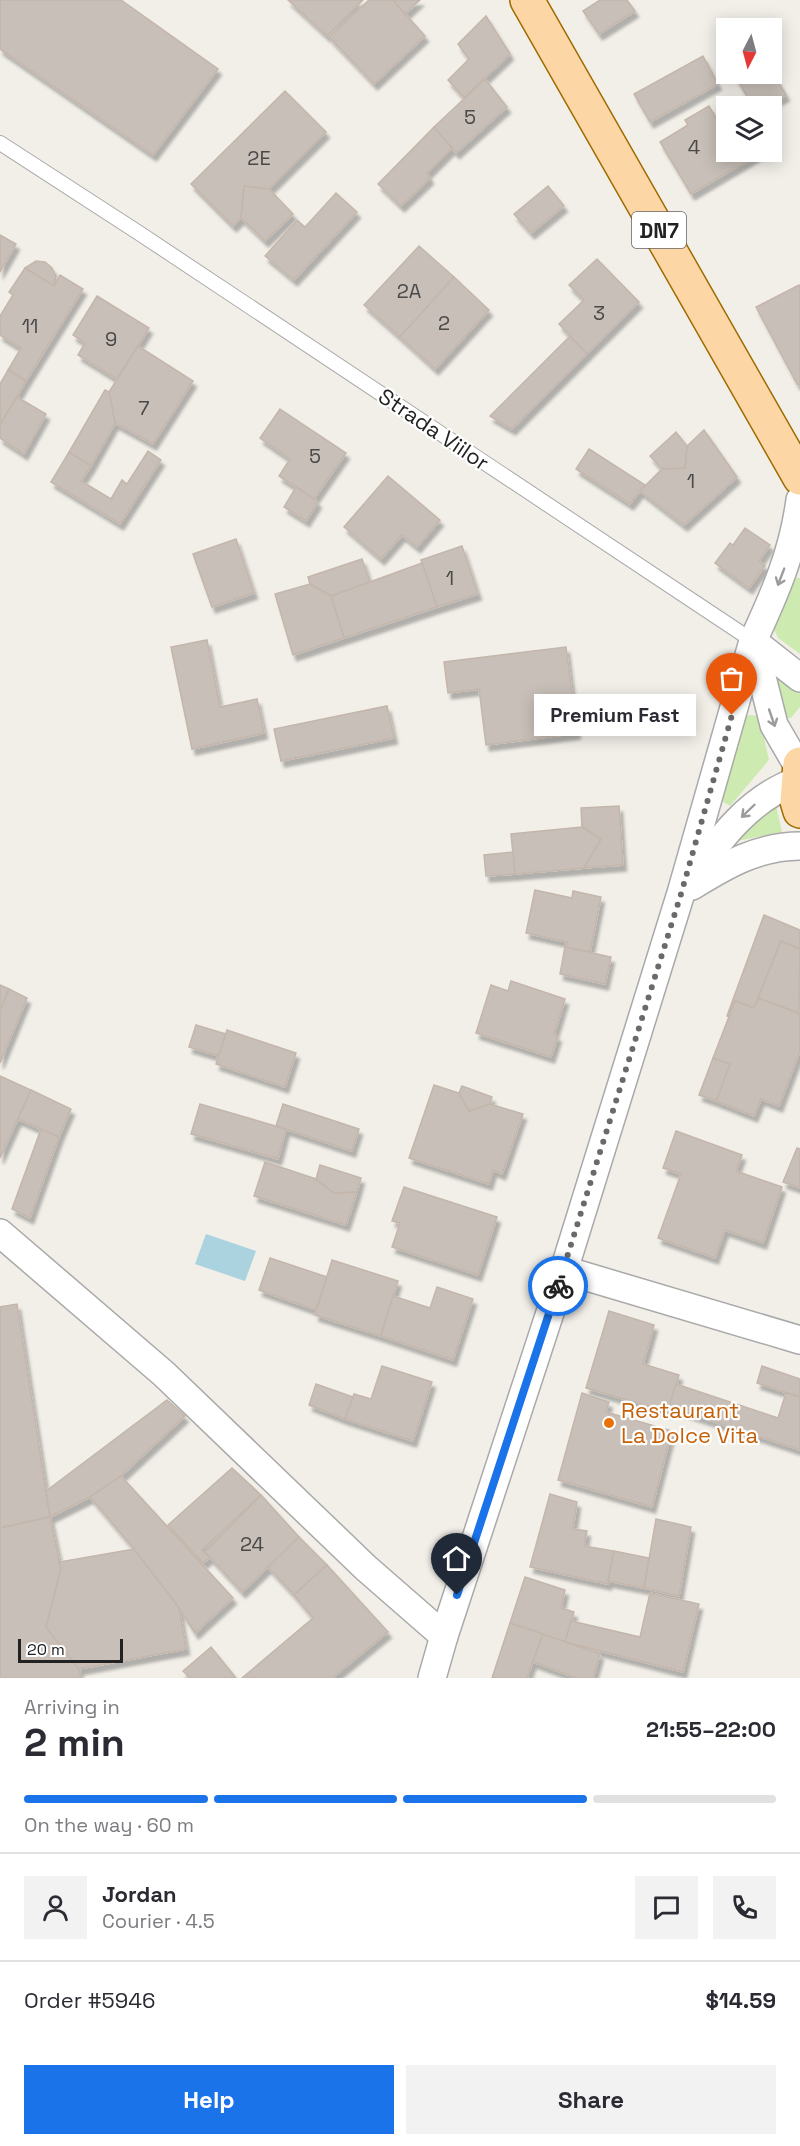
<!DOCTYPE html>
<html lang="en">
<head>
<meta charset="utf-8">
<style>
	:root { --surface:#fff; --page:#f2f2f3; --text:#2b2b33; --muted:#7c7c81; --line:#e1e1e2; --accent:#1a73e8 }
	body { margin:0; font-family:"Space Grotesk",sans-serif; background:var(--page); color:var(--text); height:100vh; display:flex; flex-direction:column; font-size:22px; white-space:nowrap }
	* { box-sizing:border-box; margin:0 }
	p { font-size:20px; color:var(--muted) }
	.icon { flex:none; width:33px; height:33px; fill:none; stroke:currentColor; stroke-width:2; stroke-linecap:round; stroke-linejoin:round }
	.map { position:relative; height:1678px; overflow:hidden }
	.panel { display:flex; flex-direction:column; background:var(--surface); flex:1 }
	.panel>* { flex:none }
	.needle { width:39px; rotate:186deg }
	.fabs { position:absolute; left:716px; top:18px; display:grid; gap:12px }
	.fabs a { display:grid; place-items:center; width:66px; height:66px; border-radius:0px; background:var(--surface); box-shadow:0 3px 15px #0003; font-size:30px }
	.scale { position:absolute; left:18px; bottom:15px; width:105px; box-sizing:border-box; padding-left:6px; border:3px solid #222; border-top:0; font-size:16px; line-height:21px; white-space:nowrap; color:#222; -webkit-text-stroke:4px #fff; paint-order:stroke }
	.pin { position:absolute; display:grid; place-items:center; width:51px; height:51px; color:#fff; margin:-62px -26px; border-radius:50% 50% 50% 0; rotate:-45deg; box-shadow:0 0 6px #0007 }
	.pin .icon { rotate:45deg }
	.courier { position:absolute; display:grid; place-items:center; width:60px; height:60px; margin:-30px; border:4px solid #1a73e8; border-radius:50%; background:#fff; color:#222; box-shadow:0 2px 8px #0007 }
	.bubble { position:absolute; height:42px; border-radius:0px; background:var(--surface); box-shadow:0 3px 15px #0003; font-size:20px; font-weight:800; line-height:42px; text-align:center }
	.headline em { font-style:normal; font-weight:800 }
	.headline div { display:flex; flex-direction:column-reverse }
	.headline { display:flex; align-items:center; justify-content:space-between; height:102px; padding:0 24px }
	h1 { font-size:39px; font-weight:800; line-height:45px }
	.bar { display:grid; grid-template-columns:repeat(4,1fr); gap:9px 6px; align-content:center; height:72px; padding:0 24px }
	.bar i { height:8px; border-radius:4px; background:var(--line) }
	.bar .active { background:var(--accent) }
	.bar p { grid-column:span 4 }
	.line { display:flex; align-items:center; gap:15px; padding:0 24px; border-top:2px solid var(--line) }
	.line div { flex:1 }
	.round { display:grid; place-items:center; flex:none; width:63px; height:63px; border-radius:0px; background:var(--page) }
	.primary-button { display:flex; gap:12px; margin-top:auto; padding:12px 24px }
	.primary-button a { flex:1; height:69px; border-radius:0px; background:var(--accent); color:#fff; font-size:24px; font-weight:800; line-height:69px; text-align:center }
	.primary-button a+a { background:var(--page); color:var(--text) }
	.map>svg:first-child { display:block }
	.grass { fill:#cdebb0 }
	.water { fill:#aad3df }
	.building { fill:#c7bfb8; stroke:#c4b6ab; stroke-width:1.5; filter:url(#shadow) }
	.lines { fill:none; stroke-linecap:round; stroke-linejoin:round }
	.service-casing { stroke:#a9a9a9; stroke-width:16 }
	.minor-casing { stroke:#a9a9a9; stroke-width:30 }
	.primary-casing { stroke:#a06b00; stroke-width:36 }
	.service { stroke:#fff; stroke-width:14 }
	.minor { stroke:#fff; stroke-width:27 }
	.primary { stroke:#fcd6a4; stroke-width:33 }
	.oneway { stroke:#9c9c9c }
	.done { stroke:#6b6a68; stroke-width:6; stroke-dasharray:0 10.8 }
	.route { stroke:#1a73e8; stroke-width:8 }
	.food-dot { fill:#e8710a; stroke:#fff; stroke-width:2 }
	.labels { text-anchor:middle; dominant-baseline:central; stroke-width:4.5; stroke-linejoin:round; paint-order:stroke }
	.number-label { font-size:20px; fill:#4b4948 }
	.shield { fill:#fff; stroke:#646464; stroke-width:1.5 }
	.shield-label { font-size:21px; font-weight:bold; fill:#222 }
	.street-label { font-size:22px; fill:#222; stroke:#fff }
	.food-label { font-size:22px; fill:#c56008; stroke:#fff; text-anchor:start }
</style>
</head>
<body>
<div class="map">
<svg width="800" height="1678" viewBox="0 0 800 1678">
	<defs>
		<filter id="shadow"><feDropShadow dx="3.5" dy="6" stdDeviation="1.5" flood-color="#0004"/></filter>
	</defs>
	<rect width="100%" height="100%" fill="#f2efe9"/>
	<!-- grass -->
	<g class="grass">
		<path d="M796 578H800V654L778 638 774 629 792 580Z"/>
		<path d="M766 660 800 684V707L791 718H785Z"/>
		<path d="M751 715 757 716 760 720 769 760 730 806 717 798 742 722 746 716Z"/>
		<path d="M775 801 782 832 732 842Z"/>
	</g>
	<!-- water -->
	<path class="water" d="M206 1234 256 1251 245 1281 195 1264Z"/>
	<!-- building -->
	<g class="building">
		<path d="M0 0H121L218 69 153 155 0 49Z"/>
		<path d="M288 0H363L327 36Z"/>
		<path d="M369 0H393L425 36 374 84 329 37Z"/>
		<path d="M393 0H420L405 14Z"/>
		<path d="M600 0H627L635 11 599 34 583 11Z"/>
		<path d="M486 16 510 54 464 98 448 80 469 59 458 44Z"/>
		<path d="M703 56 718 84 650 122 634 94Z"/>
		<path d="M771 69 786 95 767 106H753L735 76 740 74H771Z"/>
		<path d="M485 79 507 107 456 153 434 127Z"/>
		<path d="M285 91 326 132 269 189 244 186 241 218 233 226 191 184Z"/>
		<path d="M709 106 723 130 726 129V152H762L691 194 660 142 688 125 685 120Z"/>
		<path d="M434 127 452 148 427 173 430 178 401 206 378 184Z"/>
		<path d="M244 186 269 189 293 214 265 241 241 218Z"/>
		<path d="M548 186 564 206 531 233 514 214Z"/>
		<path d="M336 193 357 212 294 280 265 256 297 220 305 227Z"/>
		<path d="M0 235 16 244 0 272Z"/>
		<path d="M419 246 454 277 400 337 364 305Z"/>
		<path d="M597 259 639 302 587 354 559 324 584 300 569 285Z"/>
		<path d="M36 261 45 262 52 268 56 276 54 286 25 268Z"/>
		<path d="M25 268 54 286 60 275 83 289 26 381 8 370 21 348 0 335V316L13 295 9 292Z"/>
		<path d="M454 277 489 310 435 369 400 337Z"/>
		<path d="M799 285 800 287V385L797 384 756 307Z"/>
		<path d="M97 296 149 328 117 379 78 355 85 343 73 335Z"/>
		<path d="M570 336 587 354 512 429 490 416Z"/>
		<path d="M138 346 193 381 153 444 115 423 109 392Z"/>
		<path d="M8 370 26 381 0 425V384Z"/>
		<path d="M105 390 109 392 115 423 91 466 69 452Z"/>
		<path d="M17 397 46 414 24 454 0 438V425Z"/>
		<path d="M280 409 346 453 314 499 279 476 290 459 260 438Z"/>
		<path d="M704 430 737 477 684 525 640 491 662 469 685 468 687 446Z"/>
		<path d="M676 432 687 446 685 468 662 469 650 456Z"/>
		<path d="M589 449 645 485 630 504 576 469Z"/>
		<path d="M148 451 161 460 120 524 51 482 69 452 91 466 81 481 111 499 122 480 127 484Z"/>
		<path d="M388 476 440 520 417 547 402 535 381 559 344 527Z"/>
		<path d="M296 487 318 502 306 521 284 507Z"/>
		<path d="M745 528 770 545 759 561 765 566 749 588 715 563 730 543 733 545Z"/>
		<path d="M236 539 254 593 212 607 193 554Z"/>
		<path d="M462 546 478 594 437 607 421 560Z"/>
		<path d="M362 559 370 582 331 596 310 584 308 577Z"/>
		<path d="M422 563 437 607 344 638 331 596Z"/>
		<path d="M310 584 331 596 344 638 293 655 275 594Z"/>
		<path d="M207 640 220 707 257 699 264 733 192 749 171 647Z"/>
		<path d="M566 647 577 733 486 745 479 689 448 693 444 662Z"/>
		<path d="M387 706 394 738 281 761 274 729Z"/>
		<path d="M619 806 623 865 584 868 601 839 582 827 581 808Z"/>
		<path d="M582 827 601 839 584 868 515 874 511 834Z"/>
		<path d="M513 852 515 874 486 876 484 855Z"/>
		<path d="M535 890 572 898 573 891 601 897 590 952 565 947 567 942 526 933Z"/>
		<path d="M764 915 800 930V949L781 941 754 1008 735 1001 729 1017 727 1016Z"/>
		<path d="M781 941 800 949 799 1013 758 998Z"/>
		<path d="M565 947 611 957 605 984 560 974Z"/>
		<path d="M511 981 565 999 554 1035 558 1036 551 1057 476 1033 491 985 508 991Z"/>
		<path d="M0 985 9 989 0 1011Z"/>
		<path d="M9 989 27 998 0 1063V1011Z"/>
		<path d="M758 998 800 1014V1051L779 1106 761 1099 754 1116 716 1101 730 1064 713 1058 735 1001 754 1008Z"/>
		<path d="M196 1025 226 1034 219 1056 189 1047Z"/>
		<path d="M227 1030 296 1053 285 1087 216 1064Z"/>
		<path d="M713 1058 730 1064 716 1101 699 1095Z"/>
		<path d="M0 1076 31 1090 0 1158Z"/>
		<path d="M434 1085 459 1093 469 1111 490 1104 523 1114 502 1174 493 1170 489 1184 409 1158Z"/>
		<path d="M462 1086 492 1097 490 1104 469 1111 459 1093Z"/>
		<path d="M31 1090 71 1109 59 1137 18 1119Z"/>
		<path d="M200 1104 286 1129 278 1159 191 1134Z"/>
		<path d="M283 1104 359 1129 352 1151 276 1126Z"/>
		<path d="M41 1129 59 1137 30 1218 12 1209Z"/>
		<path d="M676 1131 742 1155 736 1171 782 1187 763 1243 725 1230 715 1258 658 1238 681 1174 663 1168Z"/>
		<path d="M797 1148 800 1149V1188L783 1182Z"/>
		<path d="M265 1162 316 1179 334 1193 357 1192 346 1225 254 1196Z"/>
		<path d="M320 1165 361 1178 357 1192 334 1193 316 1179Z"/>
		<path d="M404 1187 497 1217 478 1275 392 1247 400 1223 392 1221Z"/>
		<path d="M270 1258 327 1277 316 1310 259 1290Z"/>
		<path d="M332 1260 398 1281 381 1336 315 1315Z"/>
		<path d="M437 1287 473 1299 453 1360 381 1336 393 1296 430 1308Z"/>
		<path d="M17 1304 50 1517 0 1528V1307Z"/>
		<path d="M609 1311 654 1325 643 1364 679 1375 668 1412 586 1388Z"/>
		<path d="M382 1366 432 1382 413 1441 345 1419 354 1394 371 1399Z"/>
		<path d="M762 1366 800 1379V1397L757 1383Z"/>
		<path d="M316 1384 353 1397 345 1419 309 1405Z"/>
		<path d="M676 1384 778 1418 786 1393 800 1397V1450L669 1407Z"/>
		<path d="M582 1393 609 1402 606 1412 672 1431 652 1507 558 1480Z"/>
		<path d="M167 1400 185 1416 121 1476 90 1497 50 1517 46 1491Z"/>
		<path d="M232 1468 261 1495 202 1550 210 1557 203 1563 168 1525Z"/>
		<path d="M121 1476 233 1598 195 1633 179 1608 134 1549 90 1497Z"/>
		<path d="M550 1494 577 1502 573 1529 587 1531 584 1546 614 1551 608 1584 530 1567Z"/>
		<path d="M261 1495 299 1537 242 1592 205 1552Z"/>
		<path d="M50 1517 61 1569 46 1627 79 1669 81 1678H0V1528Z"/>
		<path d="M656 1519 691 1527 679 1596 644 1588Z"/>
		<path d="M299 1537 327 1565 294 1595 268 1567Z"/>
		<path d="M134 1549 179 1608 186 1649 79 1669 46 1627 61 1569 59 1562Z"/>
		<path d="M614 1551 649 1558 644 1588 608 1581Z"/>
		<path d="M327 1565 388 1632 332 1678H242L313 1618 294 1595Z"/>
		<path d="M525 1577 565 1590 561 1608 574 1612 565 1642 510 1623Z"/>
		<path d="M650 1593 699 1604 683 1672 565 1642 571 1621 640 1637Z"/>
		<path d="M510 1623 543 1634 527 1678H492Z"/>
		<path d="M543 1634 600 1654 593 1678H577L533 1662Z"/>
		<path d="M211 1647 236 1678H190L183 1671Z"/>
	</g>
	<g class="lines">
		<!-- service casing -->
		<g class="service-casing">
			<path id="service" d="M0 143 139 233 753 641"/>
		</g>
		<!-- minor casing -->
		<g class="minor-casing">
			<g id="minor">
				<path d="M753 641 800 678"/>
				<path d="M754 645 774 725 799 768"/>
				<path d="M692 878C720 838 750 798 797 781"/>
				<path d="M692 886C726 865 758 846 800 846"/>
				<path d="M0 1233 164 1374 366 1568 444 1636"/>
				<path d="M564 1270 800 1340"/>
				<path d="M432 1678 444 1636 564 1270 681 893 753 641C775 593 793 553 800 500"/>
			</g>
		</g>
		<!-- primary casing -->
		<g class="primary-casing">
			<g id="primary">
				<path d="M527 0 800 478"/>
				<path d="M800 764 797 801 800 811"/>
			</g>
		</g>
		<!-- service -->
		<use href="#service" class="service"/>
		<!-- minor -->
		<use href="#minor" class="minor"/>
		<!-- primary -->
		<use href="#primary" class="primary"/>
	</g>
	<!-- one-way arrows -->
	<defs><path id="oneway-shaft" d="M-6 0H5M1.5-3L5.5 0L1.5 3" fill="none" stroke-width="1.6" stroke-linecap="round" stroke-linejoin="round" transform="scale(1.5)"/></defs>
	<g class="oneway">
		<use href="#oneway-shaft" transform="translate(781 577) rotate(111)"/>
		<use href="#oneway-shaft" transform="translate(772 718) rotate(71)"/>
		<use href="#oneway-shaft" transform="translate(748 811) rotate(136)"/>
	</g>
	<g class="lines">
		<!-- done -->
		<path class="done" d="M558 1286 681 894 732 715"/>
		<!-- route -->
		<path class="route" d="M457 1595 558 1286"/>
	</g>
	<!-- markers -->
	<circle class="food-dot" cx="609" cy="1423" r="6"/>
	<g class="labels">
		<!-- number labels -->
		<g class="number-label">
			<text x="470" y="117">5</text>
			<text x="694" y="147">4</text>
			<text x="259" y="158">2E</text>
			<text x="409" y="291">2A</text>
			<text x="599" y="313">3</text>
			<text x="444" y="323">2</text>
			<text x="30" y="326">11</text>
			<text x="111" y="339">9</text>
			<text x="144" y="408">7</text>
			<text x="315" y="456">5</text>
			<text x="691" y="481">1</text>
			<text x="450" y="578">1</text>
			<text x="252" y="1544">24</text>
		</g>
		<!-- shield labels -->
		<rect class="shield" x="632" y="212" width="54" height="36" rx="4.5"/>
		<g class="shield-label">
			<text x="659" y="230">DN7</text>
		</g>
		<!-- street labels -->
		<g class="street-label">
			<text transform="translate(434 429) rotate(34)">Strada Viilor</text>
		</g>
		<!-- food labels -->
		<g class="food-label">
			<text x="621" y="1410">Restaurant<tspan x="621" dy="25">La Dolce Vita</tspan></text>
		</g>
	</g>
</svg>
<div class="fabs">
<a><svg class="needle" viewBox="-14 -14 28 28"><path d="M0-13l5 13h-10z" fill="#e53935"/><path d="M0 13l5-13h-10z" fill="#7c7c81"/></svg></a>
<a><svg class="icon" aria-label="layers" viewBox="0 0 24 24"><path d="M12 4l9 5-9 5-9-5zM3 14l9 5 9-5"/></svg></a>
</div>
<div class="scale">20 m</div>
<div class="pin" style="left:732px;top:715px;background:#ea580c"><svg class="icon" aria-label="bag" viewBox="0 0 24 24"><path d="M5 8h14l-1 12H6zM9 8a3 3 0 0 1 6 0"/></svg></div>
<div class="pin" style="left:457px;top:1595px;background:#1f2937"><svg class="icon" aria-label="home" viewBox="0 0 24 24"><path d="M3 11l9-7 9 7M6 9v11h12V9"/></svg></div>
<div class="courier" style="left:558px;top:1286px"><svg class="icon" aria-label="bike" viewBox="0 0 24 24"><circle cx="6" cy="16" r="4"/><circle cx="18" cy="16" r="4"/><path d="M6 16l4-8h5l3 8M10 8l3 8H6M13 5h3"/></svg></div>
<div class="bubble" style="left:534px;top:694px;width:162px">Premium Fast</div>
</div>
<section class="panel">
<div class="headline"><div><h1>2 min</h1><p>Arriving in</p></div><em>21:55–22:00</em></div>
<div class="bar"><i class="active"></i><i class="active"></i><i class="active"></i><i></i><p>On the way · 60 m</p></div>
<div class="line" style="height:108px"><a class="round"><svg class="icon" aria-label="person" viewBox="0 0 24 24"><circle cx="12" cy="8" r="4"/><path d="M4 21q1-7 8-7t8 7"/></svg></a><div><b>Jordan</b><p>Courier · 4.5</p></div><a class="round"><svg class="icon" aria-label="chat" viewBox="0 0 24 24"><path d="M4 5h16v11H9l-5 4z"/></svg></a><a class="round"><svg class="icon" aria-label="phone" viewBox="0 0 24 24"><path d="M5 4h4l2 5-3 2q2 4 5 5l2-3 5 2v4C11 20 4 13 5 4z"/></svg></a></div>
<div class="line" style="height:78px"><div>Order #5946</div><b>$14.59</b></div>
<div class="primary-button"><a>Help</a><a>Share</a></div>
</section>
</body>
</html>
